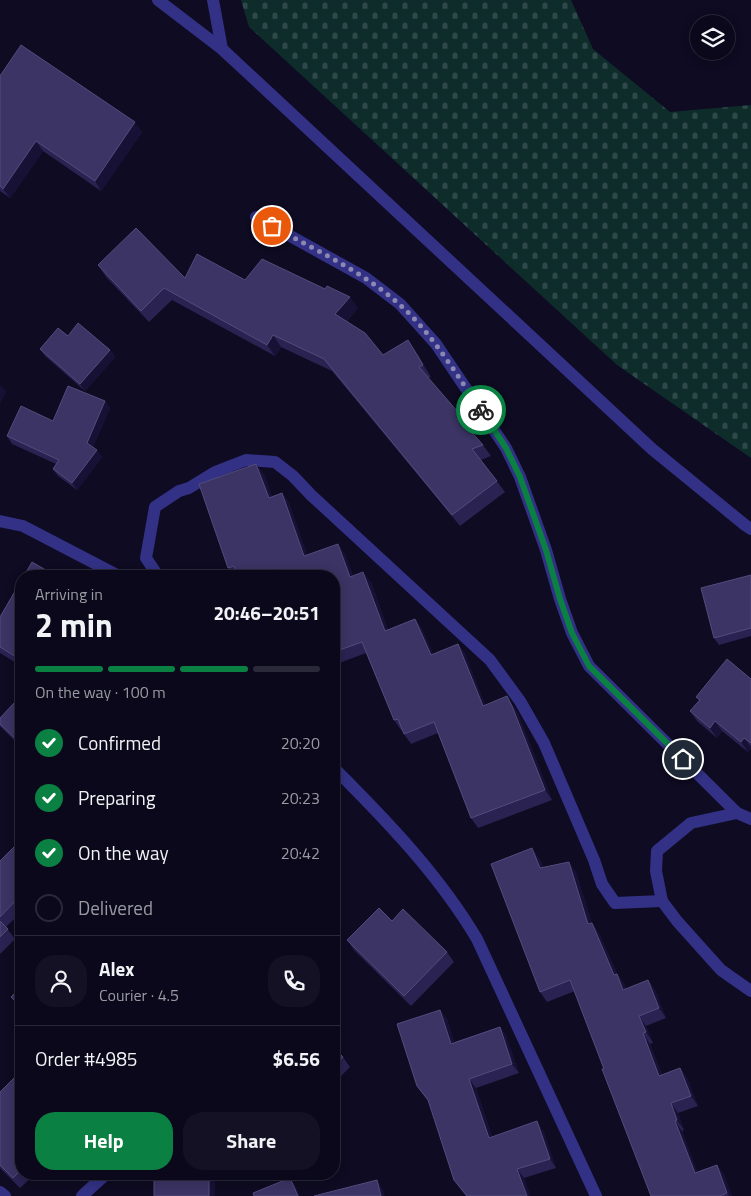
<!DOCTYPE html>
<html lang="en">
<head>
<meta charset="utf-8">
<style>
	:root { --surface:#0a081a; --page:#131123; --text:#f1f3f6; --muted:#999aa2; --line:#2a2939; --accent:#0b8043 }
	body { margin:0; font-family:"Titillium Web",sans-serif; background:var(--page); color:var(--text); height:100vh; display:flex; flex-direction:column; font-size:19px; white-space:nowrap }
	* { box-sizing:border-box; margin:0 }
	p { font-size:16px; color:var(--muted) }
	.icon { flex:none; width:28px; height:28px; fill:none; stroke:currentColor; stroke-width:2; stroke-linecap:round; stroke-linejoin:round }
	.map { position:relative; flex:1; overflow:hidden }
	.details { position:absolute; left:15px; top:570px; width:325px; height:610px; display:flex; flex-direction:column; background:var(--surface); border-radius:20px; box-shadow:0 2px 12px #0003,0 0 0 1px var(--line) }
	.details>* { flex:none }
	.fabs { position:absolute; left:690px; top:15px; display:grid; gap:10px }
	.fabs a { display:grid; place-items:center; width:45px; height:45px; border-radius:50%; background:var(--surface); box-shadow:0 2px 12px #0003,0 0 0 1px var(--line); font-size:25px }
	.pin { position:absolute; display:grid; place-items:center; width:42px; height:42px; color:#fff; margin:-21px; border:2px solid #fff; border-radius:50%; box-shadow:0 1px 5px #0007 }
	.courier { position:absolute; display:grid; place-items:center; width:50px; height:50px; margin:-25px; border:4px solid #0b8043; border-radius:50%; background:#fff; color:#222; box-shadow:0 1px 6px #0007 }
	.summary em { font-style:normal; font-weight:700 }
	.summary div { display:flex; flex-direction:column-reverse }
	.summary { display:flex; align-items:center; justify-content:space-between; height:85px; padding:0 20px }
	h1 { font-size:32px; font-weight:700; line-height:38px }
	.bar { display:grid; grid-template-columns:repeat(4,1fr); gap:8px 5px; align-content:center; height:60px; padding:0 20px }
	.bar i { height:6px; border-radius:4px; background:var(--line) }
	.bar .selected { background:var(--accent) }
	.bar p { grid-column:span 4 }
	.line { display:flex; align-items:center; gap:12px; padding:0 20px; border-top:1px solid var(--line) }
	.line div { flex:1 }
	.round { display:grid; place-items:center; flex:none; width:52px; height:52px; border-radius:20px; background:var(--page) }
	ol { padding:0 20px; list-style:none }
	li { display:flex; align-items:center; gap:15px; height:55px }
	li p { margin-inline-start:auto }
	li .icon { padding:5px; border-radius:50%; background:var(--accent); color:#fff; stroke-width:4 }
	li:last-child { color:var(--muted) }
	li i { width:28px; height:28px; border:2px solid var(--line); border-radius:50% }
	.cta { display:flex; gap:10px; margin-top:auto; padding:10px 20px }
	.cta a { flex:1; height:58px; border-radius:20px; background:var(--accent); color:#fff; font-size:20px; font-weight:700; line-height:58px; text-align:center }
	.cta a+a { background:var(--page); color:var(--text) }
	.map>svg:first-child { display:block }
	.cemetery { fill:url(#cemetery-stones) }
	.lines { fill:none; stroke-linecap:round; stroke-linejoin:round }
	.minor { stroke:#323185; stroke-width:12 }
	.tertiary { stroke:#323185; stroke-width:12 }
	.wall { fill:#2a2251 }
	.shaded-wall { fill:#171136 }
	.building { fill:#3b3464; stroke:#534c7c }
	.done { stroke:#8c88b2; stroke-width:5; stroke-dasharray:0 9 }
	.route { stroke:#0b8043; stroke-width:6 }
</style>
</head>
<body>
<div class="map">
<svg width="751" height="1196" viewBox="0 0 751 1196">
	<defs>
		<pattern id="cemetery-stones" width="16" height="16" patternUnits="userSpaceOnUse" patternTransform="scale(1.25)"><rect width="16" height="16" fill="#0d2c2a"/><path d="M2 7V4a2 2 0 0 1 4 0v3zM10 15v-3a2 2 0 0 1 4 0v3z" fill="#2f494a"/></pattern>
	</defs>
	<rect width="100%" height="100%" fill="#0e0b22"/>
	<!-- cemetery -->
	<path class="cemetery" d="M241 0H571L593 49 670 112 751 105V458L617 365 249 27Z"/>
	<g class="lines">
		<!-- minor -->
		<g class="minor">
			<path d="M213 0 222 49"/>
			<path d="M256 217 366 278 400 304 436 344 506 448 520 477 546 550 560 599 572 633 589 666 737 813"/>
			<path d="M0 521 23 526 119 576"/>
			<path d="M158 576 146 558 155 507 179 491 189 488 215 472 246 460 275 462 293 476 311 495 490 660 520 701 544 743 594 860 602 884 615 903 662 901"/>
			<path d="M334 768C387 821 439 875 477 939L596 1196"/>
			<path d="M751 819 737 813 691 823 657 851 656 871 662 901 677 921 721 970 751 991"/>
			<path d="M0 1192 5 1196"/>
			<path d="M82 1196 106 1174"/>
		</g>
		<!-- tertiary -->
		<path class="tertiary" d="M158 0 222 49 652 449 745 525 751 529"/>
	</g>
	<!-- wall -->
	<g class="wall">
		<path d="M0 73 1 75 142 132 101 191 43 151 10 198 0 191Z"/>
		<path d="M98 265 185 278 245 280 358 308 347 321 383 355 416 351 431 377 428 378 463 418 471 430H470L483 445 491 456 481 460 505 492 460 526 332 371 281 347 275 356 172 300 149 322 106 277Z"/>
		<path d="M68 336 110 350 115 357 85 391 45 356 40 349Z"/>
		<path d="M105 401 110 408 93 447 102 457 77 490 58 476 53 469 56 464 12 444 7 436 53 421Z"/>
		<path d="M264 474 272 497 282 493 289 503 307 555 345 554 353 576 371 582 388 630 415 619 422 629 433 654 458 644 465 654 485 705 514 707 519 716 552 800 478 828 471 818 438 733 411 744 404 734 402 730H401L394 720 366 653 334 665V576H235L228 568Z"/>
		<path d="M751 575V636L719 645 714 638Z"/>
		<path d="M21 581V666L0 653V617Z"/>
		<path d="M751 679V748L748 752 722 731 717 738 697 721 690 711 699 700 696 697Z"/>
		<path d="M21 708V747L0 726V718Z"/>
		<path d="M21 810V827L14 817Z"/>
		<path d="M21 840V912L6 927 15 939 0 954V861Z"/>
		<path d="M539 858 543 867 576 872 592 924 599 933 617 974 624 984 626 989 648 980 655 990 666 1018 646 1026 653 1043 650 1044 662 1075 680 1068 687 1078 698 1106 678 1113 684 1130 682 1131 697 1172 717 1165 724 1175 732 1196H651L575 991 547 1002 540 992Z"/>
		<path d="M347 940 447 952 454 962 411 1006 354 950Z"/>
		<path d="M21 987V1010L18 1006 11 997Z"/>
		<path d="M440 1010 447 1019 454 1042 500 1027 506 1036 519 1073 476 1088 492 1137 543 1130 556 1168 524 1178 530 1196H466L454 1180 429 1102 417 1086Z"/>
		<path d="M334 1048 343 1057 350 1067 334 1083Z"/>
		<path d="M21 1071V1174H35L20 1188 0 1168V1092Z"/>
		<path d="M334 1100 338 1106 334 1110Z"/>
	</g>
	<!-- shaded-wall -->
	<g class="shaded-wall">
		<path d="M135 122 142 132 101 191 95 181Z"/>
		<path d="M36 141 43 151 10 198 3 189Z"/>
		<path d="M350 297 358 308 343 325 335 314Z"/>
		<path d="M273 335 281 347 275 356 267 345Z"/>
		<path d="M408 340 416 351 431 377 423 365Z"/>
		<path d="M110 350 115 357 85 391 80 384Z"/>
		<path d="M1 385 6 392 0 404V388Z"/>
		<path d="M105 401 110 408 92 450 87 443Z"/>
		<path d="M97 450 102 457 77 490 72 483Z"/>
		<path d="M256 464 264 474 276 508 269 498Z"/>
		<path d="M282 493 289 503 311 566 304 556Z"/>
		<path d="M338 544 345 554 357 587 350 577Z"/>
		<path d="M363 572 371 582 392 641 385 631Z"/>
		<path d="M415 619 422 629 438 665 431 655Z"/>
		<path d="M458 644 465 654 490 716 483 706Z"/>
		<path d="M507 696 519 716 552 800 545 790Z"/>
		<path d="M715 721 722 731 717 738 710 728Z"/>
		<path d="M744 738 751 747 748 752 741 742Z"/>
		<path d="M532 848 539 858 547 878 540 868Z"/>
		<path d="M569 862 576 872 592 924 599 933 620 982 617 974 624 984 630 1000 623 990 614 975 588 924Z"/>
		<path d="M648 980 655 990 666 1018 659 1008Z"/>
		<path d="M440 1010 447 1019 458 1053 451 1044Z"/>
		<path d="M639 1016 646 1026 653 1043 646 1032Z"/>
		<path d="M500 1027 506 1036 519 1073 512 1064Z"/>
		<path d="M643 1033 650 1044 666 1086 659 1076Z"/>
		<path d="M680 1068 687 1078 698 1106 691 1096Z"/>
		<path d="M469 1079 476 1088 495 1147 489 1138Z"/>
		<path d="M671 1103 678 1113 684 1130 677 1120Z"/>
		<path d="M537 1121 543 1130 556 1168 550 1159Z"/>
		<path d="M675 1121 682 1131 702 1184 695 1173Z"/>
		<path d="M717 1165 724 1175 732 1196H729L727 1193Z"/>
		<path d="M517 1169 524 1178 530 1196H527Z"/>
		<rect x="209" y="1174" width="6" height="22"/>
		<path d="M290 1178 295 1185 300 1196H298Z"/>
		<path d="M377 1180 383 1189 385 1196H381Z"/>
	</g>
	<!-- building -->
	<g class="building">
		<path d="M21 45 135 122 95 181 36 141 3 189 0 186V76Z"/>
		<path d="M136 228 185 278 197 254 245 280 262 259 325 289 327 286 350 297 335 314 365 333 383 355 408 340 423 365 419 367 463 418 461 420 483 445 472 449 497 481 452 515 324 359 273 335 267 345 164 288 141 311 98 265Z"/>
		<path d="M78 323 110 350 80 384 40 349 58 328 68 336Z"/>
		<path d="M68 386 105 401 87 443 97 450 72 483 53 469 59 460 7 436 21 406 53 421Z"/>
		<path d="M256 464 269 498 282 493 304 556 338 544 350 577 363 572 385 631 415 619 431 655 458 644 483 706 507 696 512 706 545 790 471 818 434 722 404 734 398 719 394 720 362 642 334 652V576H282L280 569 260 576H238L234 566 228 568 199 484Z"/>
		<path d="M32 562 56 576H24Z"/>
		<path d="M751 575V628L714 638 701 588Z"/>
		<path d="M21 581V660L0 647V617Z"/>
		<path d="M727 659 751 679V743L744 738 741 742 715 721 710 728 690 711 700 700 696 697Z"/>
		<path d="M15 702 21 708V744L0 724V718Z"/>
		<path d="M21 810V824L14 817Z"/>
		<path d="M21 840V895L0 917V861Z"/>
		<path d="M532 848 540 868 569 862 588 924 592 923 614 975 617 974 623 990 648 980 659 1008 639 1016 646 1032 643 1033 659 1076 680 1068 691 1096 671 1103 677 1120 675 1121 695 1173 717 1165 727 1193 720 1196H651L602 1069H604L570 980 540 992 491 864Z"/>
		<path d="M379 908 392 921 403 909 447 952 404 996 347 940Z"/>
		<path d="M0 921 8 929 0 937Z"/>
		<path d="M21 987V1007L11 997Z"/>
		<path d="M440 1010 451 1044 500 1027 512 1064 469 1079 489 1138 537 1121 550 1159 517 1169 527 1196H467L454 1180 428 1100 417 1086 397 1024Z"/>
		<path d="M334 1048 343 1057 334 1066Z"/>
		<path d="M21 1071V1170L13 1178 0 1165V1092Z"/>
		<path d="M174 1174H209V1196H154V1177H174Z"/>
		<path d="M290 1178 298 1196H254L253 1193Z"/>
		<path d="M377 1180 381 1196H314Z"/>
	</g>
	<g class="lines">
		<!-- done -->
		<path class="done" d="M272 226C315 250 362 271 399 304 432 333 456 374 481 410"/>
		<!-- route -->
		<path class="route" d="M481 410 506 448 520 477 546 550 560 599 572 633 589 666 683 759"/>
	</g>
</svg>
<div class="fabs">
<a><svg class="icon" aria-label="layers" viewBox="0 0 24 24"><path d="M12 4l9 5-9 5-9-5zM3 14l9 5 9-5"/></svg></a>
</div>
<div class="pin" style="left:272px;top:226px;background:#ea580c"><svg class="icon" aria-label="bag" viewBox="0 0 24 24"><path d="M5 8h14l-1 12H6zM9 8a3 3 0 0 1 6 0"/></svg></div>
<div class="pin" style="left:683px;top:759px;background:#1f2937"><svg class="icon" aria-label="home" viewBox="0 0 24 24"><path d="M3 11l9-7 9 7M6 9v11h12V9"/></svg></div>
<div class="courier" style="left:481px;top:410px"><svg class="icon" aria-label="bike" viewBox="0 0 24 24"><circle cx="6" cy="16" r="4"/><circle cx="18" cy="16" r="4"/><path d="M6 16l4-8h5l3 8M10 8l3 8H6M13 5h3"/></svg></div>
<section class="details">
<div class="summary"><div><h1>2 min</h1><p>Arriving in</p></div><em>20:46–20:51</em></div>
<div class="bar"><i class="selected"></i><i class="selected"></i><i class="selected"></i><i></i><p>On the way · 100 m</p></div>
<ol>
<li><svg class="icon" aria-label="check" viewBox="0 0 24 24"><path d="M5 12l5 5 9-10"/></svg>Confirmed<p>20:20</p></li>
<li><svg class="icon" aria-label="check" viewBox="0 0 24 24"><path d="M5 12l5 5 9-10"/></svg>Preparing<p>20:23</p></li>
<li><svg class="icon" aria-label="check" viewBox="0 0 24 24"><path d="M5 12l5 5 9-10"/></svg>On the way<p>20:42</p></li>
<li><i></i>Delivered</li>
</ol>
<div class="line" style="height:90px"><a class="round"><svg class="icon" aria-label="person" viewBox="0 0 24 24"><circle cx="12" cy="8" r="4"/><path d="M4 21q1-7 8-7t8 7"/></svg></a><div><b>Alex</b><p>Courier · 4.5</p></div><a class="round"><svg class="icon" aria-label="phone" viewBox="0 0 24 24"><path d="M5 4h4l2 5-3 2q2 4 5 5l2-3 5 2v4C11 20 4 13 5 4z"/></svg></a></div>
<div class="line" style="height:65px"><div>Order #4985</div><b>$6.56</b></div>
<div class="cta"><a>Help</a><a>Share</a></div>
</section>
</div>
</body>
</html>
